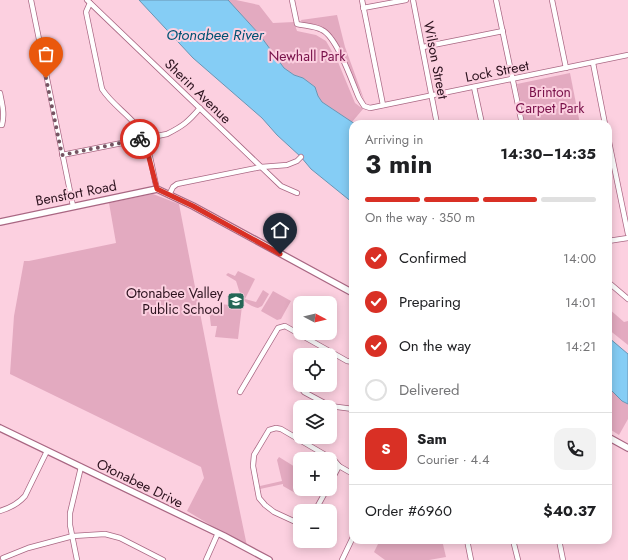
<!DOCTYPE html>
<html lang="en">
<head>
<meta charset="utf-8">
<style>
	:root { --surface:#fff; --page:#f2f2f2; --text:#202124; --muted:#757577; --line:#e0e0e0; --accent:#d93025 }
	body { margin:0; font-family:Jost,sans-serif; background:var(--page); color:var(--text); height:100vh; display:flex; flex-direction:column; font-size:15px; white-space:nowrap }
	* { box-sizing:border-box; margin:0 }
	p { font-size:13px; color:var(--muted) }
	.icon { flex:none; width:22px; height:22px; fill:none; stroke:currentColor; stroke-width:2; stroke-linecap:round; stroke-linejoin:round }
	.map { position:relative; flex:1; overflow:hidden }
	.details { position:absolute; left:349px; top:120px; width:263px; height:424px; display:flex; flex-direction:column; background:var(--surface); border-radius:12px; box-shadow:0 2px 10px #0003 }
	.details>* { flex:none }
	.needle { width:26px; rotate:97deg }
	.tools { position:absolute; left:293px; top:296px; display:grid; gap:8px }
	.tools a { display:grid; place-items:center; width:44px; height:44px; border-radius:8px; background:var(--surface); box-shadow:0 2px 10px #0003; font-size:20px }
	.pin { position:absolute; display:grid; place-items:center; width:34px; height:34px; color:#fff; margin:-41px -17px; border-radius:50% 50% 50% 0; rotate:-45deg; box-shadow:0 0 4px #0007 }
	.pin .icon { rotate:45deg }
	.courier { position:absolute; display:grid; place-items:center; width:40px; height:40px; margin:-20px; border:3px solid #d93025; border-radius:50%; background:#fff; color:#222; box-shadow:0 1px 5px #0007 }
	.summary em { font-style:normal; font-weight:700 }
	.summary div { display:flex; flex-direction:column-reverse }
	.summary { display:flex; align-items:center; justify-content:space-between; height:68px; padding:0 16px }
	h1 { font-size:26px; font-weight:700; line-height:30px }
	.bar { display:grid; grid-template-columns:repeat(4,1fr); gap:6px 4px; align-content:center; height:48px; padding:0 16px }
	.bar i { height:5px; border-radius:3px; background:var(--line) }
	.bar .active { background:var(--accent) }
	.bar p { grid-column:span 4 }
	.line { display:flex; align-items:center; gap:10px; padding:0 16px; border-top:1px solid var(--line) }
	.line div { flex:1 }
	.round { display:grid; place-items:center; flex:none; width:42px; height:42px; border-radius:12px; background:var(--page) }
	ol { padding:0 16px; list-style:none }
	li { display:flex; align-items:center; gap:12px; height:44px }
	li p { margin-inline-start:auto }
	li .icon { padding:4px; border-radius:50%; background:var(--accent); color:#fff; stroke-width:4 }
	li:last-child { color:var(--muted) }
	li i { width:22px; height:22px; border:2px solid var(--line); border-radius:50% }
	.map>svg:first-child { display:block }
	.green { fill:#e3aac0 }
	.water { fill:#85cdf5; stroke:#6a95b4 }
	.lines { fill:none; stroke-linecap:round; stroke-linejoin:round }
	.minor-casing { stroke:#a96783; stroke-width:6 }
	.tertiary-casing { stroke:#a96783; stroke-width:8 }
	.minor { stroke:#fff; stroke-width:4.5 }
	.tertiary { stroke:#fff; stroke-width:5.5 }
	.done { stroke:#755462; stroke-width:4; stroke-dasharray:0 7.2 }
	.route { stroke:#d93025; stroke-width:5 }
	.labels { text-anchor:middle; dominant-baseline:central; stroke-width:4; stroke-linejoin:round; paint-order:stroke }
	.park-label { font-size:14px; fill:#781049; stroke:#fcd0e0 }
	.street-label { font-size:14px; fill:#2c121e; stroke:#fcd0e0 }
	.poi-label { font-size:14px; fill:#2c121e; stroke:#fcd0e0; text-anchor:end }
	.water-label { font-size:15px; font-style:italic; fill:#005273; stroke:#fcd0e0 }
</style>
</head>
<body>
<div class="map">
<svg width="628" height="560" viewBox="0 0 628 560">
	<rect width="100%" height="100%" fill="#fcd0e0"/>
	<!-- green -->
	<g class="green">
		<path d="M228 0H236L259 5 273 23 294 22 297 31 316 35 326 41 338 62 355 103 363 109 352 122 322 102 318 96 315 87 303 78 294 75 284 68 259 34Z"/>
		<path d="M337 15 345 47 365 102 333 36 319 26 302 23 301 20Z"/>
		<path d="M570 73 580 124H525L517 84Z"/>
		<path d="M153 194 179 204 218 406 247 546 227 535 187 511 204 478 201 467 10 374 14 316 24 261H29L116 243 109 203Z"/>
		<path d="M238 271 255 279 245 299 256 302 263 290 269 294 262 306 258 308C241 303 241 296 236 281L226 275 228 273 235 276Z"/>
		<path d="M273 291 291 301 281 319 277 320 261 311Z"/>
		<path d="M219 304 242 306 238 339 215 337 217 326H211L209 310 219 307Z"/>
		<path d="M608 308 624 322 628 321V345L608 329Z"/>
		<path d="M608 387 622 401 628 404V419L619 435 608 428Z"/>
		<path d="M279 457 300 470V489L297 494 283 486V484L260 489V486L282 481 277 460Z"/>
		<path d="M380 540H442L446 557 429 560H385L374 552Z"/>
	</g>
	<!-- water -->
	<g class="water">
		<path d="M139 0H228L259 34 284 68 294 75 303 78 315 87 318 96 322 102 355 124H353V203L311 169 301 157 277 135 262 118 193 58Z"/>
		<path d="M608 337 628 354V404L622 401 608 387Z"/>
	</g>
	<g class="lines">
		<!-- minor casing -->
		<g class="minor-casing">
			<g id="minor">
				<path d="M31 0 73 206"/>
				<path d="M87 0 281 186 297 193"/>
				<path d="M292 0 297 24C305 26 315 26 322 30 337 37 352 82 359 98L364 106 370 108 628 55"/>
				<path d="M362 0 383 105"/>
				<path d="M413 0 437 124"/>
				<path d="M496 0 522 124"/>
				<path d="M552 0 566 68"/>
				<path d="M90 3 86 12 102 89C111 103 125 112 136 125 149 139 152 170 157 189"/>
				<path d="M363 8 406 0"/>
				<path d="M423 47 503 31"/>
				<path d="M593 63 605 124"/>
				<path d="M474 87 482 124"/>
				<path d="M0 93C2 104 5 113 2 125H0"/>
				<path d="M608 137 628 234"/>
				<path d="M62 155 167 134C183 126 188 122 200 108"/>
				<path d="M169 195 173 187 177 184 261 167 287 165 297 161 301 157"/>
				<path d="M608 241 628 238"/>
				<path d="M608 282 628 299"/>
				<path d="M317 355 322 348"/>
				<path d="M301 385V388L304 392 330 406 353 409"/>
				<path d="M240 392 278 328 285 326 347 361 353 362"/>
				<path d="M330 483 339 466"/>
				<path d="M0 511C10 508 18 504 25 496L47 451"/>
				<path d="M315 511 327 489"/>
				<path d="M300 524 274 512 265 505 259 498 253 466 254 455 269 430 276 428 281 429 334 460 339 466 353 474"/>
				<path d="M467 540 471 560"/>
				<path d="M513 540 518 560"/>
				<path d="M559 540 563 560"/>
				<path d="M3 558 28 548 73 536 105 534 120 538 163 560"/>
				<path d="M77 560 70 525V513L81 467"/>
				<path d="M206 560 218 533"/>
				<path d="M342 560 353 537"/>
			</g>
		</g>
		<!-- tertiary casing -->
		<g class="tertiary-casing">
			<g id="tertiary">
				<path d="M0 222 157 189 193 206 353 293"/>
				<path d="M0 428 224 536 269 560"/>
				<path d="M608 437 628 448"/>
			</g>
		</g>
		<!-- minor -->
		<use href="#minor" class="minor"/>
		<!-- tertiary -->
		<use href="#tertiary" class="tertiary"/>
	</g>
	<g class="lines">
		<!-- done -->
		<path class="done" d="M46 78 62 155 140 139"/>
		<!-- route -->
		<path class="route" d="M140 139 144 138 157 189 193 206 280 254"/>
	</g>
	<!-- icons -->
	<defs>
		<g id="school-square" transform="scale(0.9)"><rect x="-9" y="-9" width="18" height="18" rx="4" fill="#246656" stroke="#fcd0e0"/><path d="M0-5L7-2L0 1L-7-2ZM-4 1L0 2.5L4 1V4Q0 6-4 4Z" fill="#fff"/></g>
	</defs>
	<g fill-rule="evenodd">
		<use href="#school-square" x="236" y="301"/>
	</g>
	<g class="labels">
		<!-- park labels -->
		<g class="park-label">
			<text x="307" y="56">Newhall Park</text>
			<text x="550" y="92">Brinton<tspan x="550" dy="16">Carpet Park</tspan></text>
		</g>
		<!-- street labels -->
		<g class="street-label">
			<text transform="translate(436 60) rotate(79)">Wilson Street</text>
			<text transform="translate(497 71) rotate(-11)">Lock Street</text>
			<text transform="translate(198 91) rotate(44)">Sherin Avenue</text>
			<text transform="translate(76 193) rotate(-11)">Bensfort Road</text>
			<text transform="translate(140 483) rotate(26)">Otonabee Drive</text>
		</g>
		<!-- poi labels -->
		<g class="poi-label">
			<text x="223" y="293">Otonabee Valley<tspan x="223" dy="16">Public School</tspan></text>
		</g>
		<!-- water labels -->
		<g class="water-label">
			<text x="215" y="35">Otonabee River</text>
		</g>
	</g>
</svg>
<div class="tools">
<a><svg class="needle" viewBox="-14 -14 28 28"><path d="M0-13l5 13h-10z" fill="#e53935"/><path d="M0 13l5-13h-10z" fill="#757577"/></svg></a>
<a><svg class="icon" aria-label="locate" viewBox="0 0 24 24"><circle cx="12" cy="12" r="6"/><path d="M12 2v4M12 18v4M2 12h4M18 12h4"/></svg></a>
<a><svg class="icon" aria-label="layers" viewBox="0 0 24 24"><path d="M12 4l9 5-9 5-9-5zM3 14l9 5 9-5"/></svg></a>
<a>+</a>
<a>−</a>
</div>
<div class="pin" style="left:46px;top:78px;background:#ea580c"><svg class="icon" aria-label="bag" viewBox="0 0 24 24"><path d="M5 8h14l-1 12H6zM9 8a3 3 0 0 1 6 0"/></svg></div>
<div class="pin" style="left:280px;top:254px;background:#1f2937"><svg class="icon" aria-label="home" viewBox="0 0 24 24"><path d="M3 11l9-7 9 7M6 9v11h12V9"/></svg></div>
<div class="courier" style="left:140px;top:139px"><svg class="icon" aria-label="bike" viewBox="0 0 24 24"><circle cx="6" cy="16" r="4"/><circle cx="18" cy="16" r="4"/><path d="M6 16l4-8h5l3 8M10 8l3 8H6M13 5h3"/></svg></div>
<section class="details">
<div class="summary"><div><h1>3 min</h1><p>Arriving in</p></div><em>14:30–14:35</em></div>
<div class="bar"><i class="active"></i><i class="active"></i><i class="active"></i><i></i><p>On the way · 350 m</p></div>
<ol>
<li><svg class="icon" aria-label="check" viewBox="0 0 24 24"><path d="M5 12l5 5 9-10"/></svg>Confirmed<p>14:00</p></li>
<li><svg class="icon" aria-label="check" viewBox="0 0 24 24"><path d="M5 12l5 5 9-10"/></svg>Preparing<p>14:01</p></li>
<li><svg class="icon" aria-label="check" viewBox="0 0 24 24"><path d="M5 12l5 5 9-10"/></svg>On the way<p>14:21</p></li>
<li><i></i>Delivered</li>
</ol>
<div class="line" style="height:72px"><b class="round" style="background:var(--accent);color:#fff">S</b><div><b>Sam</b><p>Courier · 4.4</p></div><a class="round"><svg class="icon" aria-label="phone" viewBox="0 0 24 24"><path d="M5 4h4l2 5-3 2q2 4 5 5l2-3 5 2v4C11 20 4 13 5 4z"/></svg></a></div>
<div class="line" style="height:52px"><div>Order #6960</div><b>$40.37</b></div>
</section>
</div>
</body>
</html>
